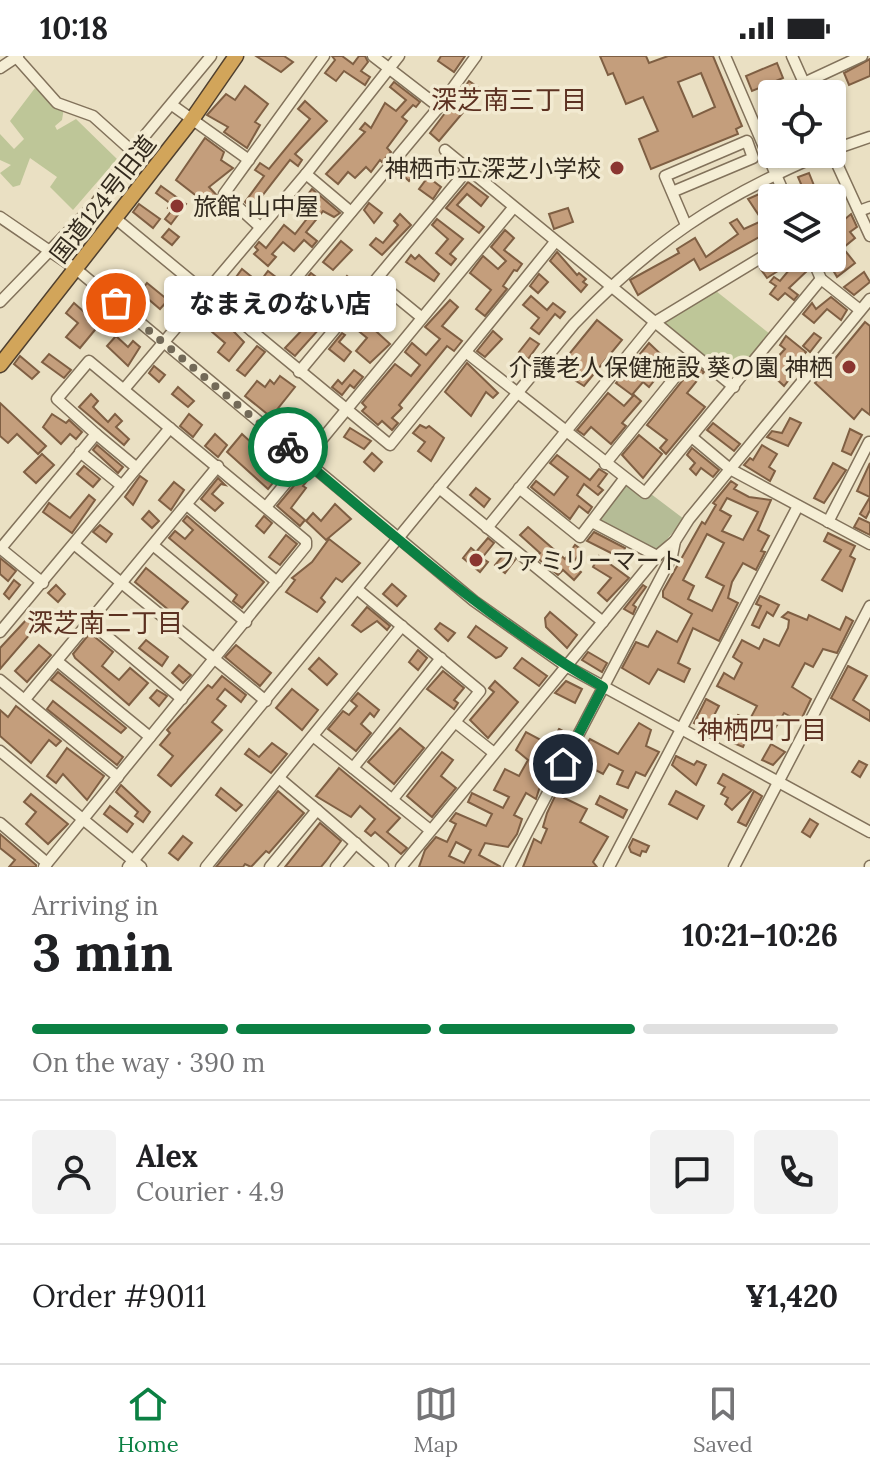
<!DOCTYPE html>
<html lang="en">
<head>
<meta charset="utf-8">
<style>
	:root { --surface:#fff; --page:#f2f2f2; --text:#202124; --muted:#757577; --line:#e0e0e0; --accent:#0b8043 }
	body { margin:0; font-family:Lora,"Noto Sans JP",serif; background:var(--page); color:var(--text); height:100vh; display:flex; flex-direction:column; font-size:30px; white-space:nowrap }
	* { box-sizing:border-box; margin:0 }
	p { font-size:26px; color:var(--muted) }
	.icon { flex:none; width:44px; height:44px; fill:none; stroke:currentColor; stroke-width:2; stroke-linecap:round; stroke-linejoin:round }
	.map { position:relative; height:811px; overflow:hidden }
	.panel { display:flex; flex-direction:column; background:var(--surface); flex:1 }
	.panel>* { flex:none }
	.buttons { position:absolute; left:758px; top:24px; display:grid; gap:16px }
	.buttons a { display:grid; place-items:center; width:88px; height:88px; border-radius:8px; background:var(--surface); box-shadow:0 2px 6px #0004; font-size:40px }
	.pin { position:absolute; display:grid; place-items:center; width:68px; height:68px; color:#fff; margin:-34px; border:4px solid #fff; border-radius:50%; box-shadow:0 2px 8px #0007 }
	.courier { position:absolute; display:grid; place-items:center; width:80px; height:80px; margin:-40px; border:6px solid #0b8043; border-radius:50%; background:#fff; color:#222; box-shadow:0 2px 10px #0007 }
	.bubble { position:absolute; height:56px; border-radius:8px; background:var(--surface); box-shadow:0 2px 6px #0004; font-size:26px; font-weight:700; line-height:56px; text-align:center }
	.head em { font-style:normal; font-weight:700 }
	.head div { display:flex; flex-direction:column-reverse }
	.head { display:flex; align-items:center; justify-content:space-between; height:136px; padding:0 32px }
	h1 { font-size:52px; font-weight:700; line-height:60px }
	.bar { display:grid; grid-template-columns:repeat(4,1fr); gap:12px 8px; align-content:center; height:96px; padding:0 32px }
	.bar i { height:10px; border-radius:6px; background:var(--line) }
	.bar .current { background:var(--accent) }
	.bar p { grid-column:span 4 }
	.line { display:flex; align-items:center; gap:20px; padding:0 32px; border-top:2px solid var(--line) }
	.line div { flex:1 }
	.round { display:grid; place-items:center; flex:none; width:84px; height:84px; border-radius:8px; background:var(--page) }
	.status { display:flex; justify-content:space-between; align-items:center; height:56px; padding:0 40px; background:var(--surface); direction:ltr }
	.status svg { height:22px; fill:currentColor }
	.menu { display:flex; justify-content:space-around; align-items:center; height:112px; border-top:2px solid var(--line); background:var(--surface); font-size:22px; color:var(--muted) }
	.menu a { display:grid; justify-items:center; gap:4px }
	.menu .current { color:var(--accent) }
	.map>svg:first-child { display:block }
	.green { fill:#bec698 }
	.cemetery { fill:#b5bc96 }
	.building { fill:#c49e7c; stroke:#7f5f43; stroke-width:2; fill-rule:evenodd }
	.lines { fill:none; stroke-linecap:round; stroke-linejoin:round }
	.minor-casing { stroke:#82725b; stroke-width:13 }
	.highway-casing { stroke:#50402f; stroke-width:17 }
	.minor { stroke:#f5eed5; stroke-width:10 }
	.highway { stroke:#d2a55a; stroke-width:14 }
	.done { stroke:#736a58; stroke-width:8; stroke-dasharray:0 14.4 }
	.route { stroke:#0b8043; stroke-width:10 }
	.poi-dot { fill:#8b3631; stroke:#f2ead1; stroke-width:3 }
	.labels { text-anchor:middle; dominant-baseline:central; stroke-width:7; stroke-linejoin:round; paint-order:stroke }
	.poi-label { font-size:24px; fill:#332a1e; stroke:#f2ead1; text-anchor:end }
	.street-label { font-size:24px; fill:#332a1e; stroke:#f2ead1 }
	.neighbourhood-label { font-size:26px; fill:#5c3121; stroke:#f2ead1 }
</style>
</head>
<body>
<div class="status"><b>10:18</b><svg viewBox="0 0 49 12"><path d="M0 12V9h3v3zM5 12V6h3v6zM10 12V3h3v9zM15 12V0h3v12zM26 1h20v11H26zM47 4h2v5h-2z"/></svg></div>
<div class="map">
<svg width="870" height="811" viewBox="0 0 870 811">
	<rect width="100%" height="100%" fill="#eae0c3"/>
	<!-- green -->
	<g class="green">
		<path d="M35 32 64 52 62 64 55 70 57 74 76 63 117 103 73 154 50 131 57 121 30 102 20 129 13 131 0 117 11 109 0 104V78L14 93 24 83 10 65Z"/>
		<path d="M716 235 770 278 735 323 730 324 663 267Z"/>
	</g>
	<!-- cemetery -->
	<path class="cemetery" d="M628 428 645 444 651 438 684 463 658 494 599 466 624 429Z"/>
	<!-- building -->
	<g class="building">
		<path d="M256 0H284L293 6 281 16Z"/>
		<path d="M332 0H342L353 8 359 0H365L368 6 361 15 370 21 365 29 344 15 336 25 325 17 335 4Z"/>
		<path d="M441 0H465L454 16 438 5Z"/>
		<path d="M600 0H646L649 7 668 0H713L742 70 736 73 738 78 651 113 639 83 658 75 643 41 626 48 613 17 608 19ZM701 17 715 51 693 61 678 26Z"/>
		<path d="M870 3V20L849 29 844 17Z"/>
		<path d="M777 7 783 22 752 35 746 20Z"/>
		<path d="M469 25 478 31 471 47 439 85 430 77Z"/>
		<path d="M394 26 420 46 416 51 413 49 402 61 407 65 387 92 391 96 382 106 380 104 371 116 366 111 355 122 348 116 338 128 326 118 365 76 360 73 365 67 371 72 385 47 396 55 406 44 390 31Z"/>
		<path d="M245 30 268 48 255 66 260 69 247 92 224 76 228 71 207 59 226 38 235 44Z"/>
		<path d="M305 45 327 65 295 98 302 104 298 110 290 104 252 153 245 146 264 120 255 114 260 107 269 113 310 63 298 53Z"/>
		<path d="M205 82 224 96 221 104 233 112 209 131 235 159 232 162 224 155 221 159 176 124Z"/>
		<path d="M406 103 419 113 409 125 397 114Z"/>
		<path d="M809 117 819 142H807L798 121Z"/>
		<path d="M428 121 441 131 433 143 419 133Z"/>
		<path d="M468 126 488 141 481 150 467 138 457 149 484 171 479 177 446 152Z"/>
		<path d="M161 130 186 148 171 168 165 163 172 154 168 152 171 148 156 137Z"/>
		<path d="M773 132 777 141 767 145 772 153 760 161 748 143Z"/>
		<path d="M312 133 340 157 334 161 323 155 306 176 317 185 312 191 304 184 294 195 283 186 272 198 276 201 268 210 254 198 258 194 255 191 259 186 266 192 284 169 295 178 316 151 305 142Z"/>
		<path d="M369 147 382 157 374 167 364 154Z"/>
		<path d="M139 148 160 163 153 172 133 156Z"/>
		<path d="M568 152 573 166 554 173 549 158Z"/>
		<path d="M400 158 411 169 382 199 370 189 376 182 383 187 398 169 394 165Z"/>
		<path d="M851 158 857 171 850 176 855 182 843 192 855 207 837 221 826 202H832V174Z"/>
		<path d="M437 163 463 183 450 198 456 203 451 209 436 197 448 183 432 169Z"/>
		<path d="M737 163 744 173 766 163 772 174 700 214 694 203 638 239 630 224 679 197 677 193 695 182 706 201 738 178 730 167Z"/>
		<path d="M169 173 179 181 172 189 162 181Z"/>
		<path d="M505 174 514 182 504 194 522 208 517 215 514 214 503 230 507 233 485 260 476 253 491 234 470 217 483 200 498 213 506 205 491 191Z"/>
		<path d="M341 185 352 194 333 214 323 206Z"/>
		<path d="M557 196 577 219 579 217 586 223 583 226 587 229 581 236 550 205Z"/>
		<path d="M411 199 415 203 419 199 439 218 434 225 406 206Z"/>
		<path d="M777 202H798L767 222 760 212Z"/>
		<path d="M799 202 804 203 808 214 789 232 798 239 794 244 785 237 778 244 770 238 776 230 770 226 774 221 780 225Z"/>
		<path d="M242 213 257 225 252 231 247 227 231 247 222 240Z"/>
		<path d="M268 215 281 225 275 232 262 223Z"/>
		<path d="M864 216 870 226 854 239 844 231Z"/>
		<path d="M311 217 324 227 318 234 306 223Z"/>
		<path d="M539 218 548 226 538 237 530 230Z"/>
		<path d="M347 220 360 230 350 242 346 239 333 254 325 247Z"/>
		<path d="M147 227 168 244 160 253 140 236Z"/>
		<path d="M298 236 305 242 298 251 311 262 318 253 328 263 295 300 285 292 304 272 294 263 290 267 280 254Z"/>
		<path d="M531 240 547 254 553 247 565 256 560 262 555 258 539 278 531 272 539 262 523 249Z"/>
		<path d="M831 241 847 254 841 264 827 253 814 267 803 258 812 247 816 253Z"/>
		<path d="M450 244 458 251 442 270 462 285 454 295 447 290 399 349 402 352 392 362 398 367 392 374 382 365 378 369 362 355 366 351 362 347 395 308 411 320 420 309 405 296 412 287 426 299 440 283 425 271Z"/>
		<path d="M74 247 99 269 80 292 66 281 78 267 66 257Z"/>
		<path d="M370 247 378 255 367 267 390 288 370 307 356 295 367 282 350 268Z"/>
		<path d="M208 249 244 286 229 305 218 296 225 287 197 263Z"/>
		<path d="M597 264 622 284 584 330 557 313Z"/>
		<path d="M865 266 870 270V359L862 353 854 363 815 327Z"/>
		<path d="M493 275 502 283 485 301 477 295Z"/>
		<path d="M342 277 345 279 339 286 351 296 344 305 329 293Z"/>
		<path d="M814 277 821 282 810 296 803 290Z"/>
		<path d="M116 280 128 291 133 285 140 291 128 310 107 290Z"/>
		<path d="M786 280 806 296 787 317 791 321 784 330 771 318 768 321 763 317 785 293 780 289Z"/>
		<path d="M530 282 539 288 528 303 519 296Z"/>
		<path d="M649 287 669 306 649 331 643 326 632 339 616 327Z"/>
		<path d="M257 290 265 296 245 320 237 314Z"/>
		<path d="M49 298 71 314 64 322 42 306Z"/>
		<path d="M20 300 39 316 32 323 14 308Z"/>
		<path d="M467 307 498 337 493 342 486 336 471 360 445 336Z"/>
		<path d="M695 309 704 316 687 337 705 351 666 398 660 392 667 384 647 369Z"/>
		<path d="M154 310 165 319 159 326 149 317Z"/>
		<path d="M354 314 363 321 354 332 350 329 342 339 332 331 338 324 342 328Z"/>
		<path d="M280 320 295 331 271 361 245 340 257 325 265 331 270 324 274 328Z"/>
		<path d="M178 331 194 345 188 351 172 338Z"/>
		<path d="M608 337 624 350 634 339 641 345 622 367 626 370 611 388 591 371 584 379 577 374Z"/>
		<path d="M91 338 98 345 93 351 108 366 115 358 122 365 116 371 129 383 124 389 79 351Z"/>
		<path d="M0 347 46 390 38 398 17 378 8 387 0 380Z"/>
		<path d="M52 358 66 367 69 364 82 376 76 383 70 378 61 388 43 371Z"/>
		<path d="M189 358 202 369 193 381 180 370Z"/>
		<path d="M790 362 801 367 788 390 767 381 772 375 782 377Z"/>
		<path d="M713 367 740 388 734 395 707 374Z"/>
		<path d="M420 369 426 372 429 370 444 382 431 405 418 395 425 386 413 377Z"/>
		<path d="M350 372 371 385 364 393 344 381Z"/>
		<path d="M850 373 862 379 851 399 842 395Z"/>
		<path d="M215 378 227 389 218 401 205 390Z"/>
		<path d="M242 378 266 400 258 410 276 423 268 433 227 396Z"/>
		<path d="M639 379 662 398 643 422 622 399Z"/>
		<path d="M97 389 123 411 118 417 93 394Z"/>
		<path d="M762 389 777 398 769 411 775 415 770 425 744 409 750 402 753 404Z"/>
		<path d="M692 392 719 414 713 421 701 412 696 419 690 413 695 407 687 399Z"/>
		<path d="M372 397 382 406 374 415 364 406Z"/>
		<path d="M42 398 54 409 36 427 24 416Z"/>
		<path d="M557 399 590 424 599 413 607 418 598 430 603 434 598 439 584 428 577 439 592 451 588 457 579 450 570 463 531 431 536 425 554 439 568 421 550 407Z"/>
		<path d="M833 407 846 414 824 447 814 442Z"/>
		<path d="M870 407V454L866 462 860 458 870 441 857 435Z"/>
		<path d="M84 410 100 423 93 431 77 418Z"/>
		<path d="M140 420 147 425 133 449 125 441Z"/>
		<path d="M302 420 307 425 303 430 306 432 291 452 305 464 300 470 277 450Z"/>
		<path d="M218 422 225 429 221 428 212 438 223 447 215 455 201 443Z"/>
		<path d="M731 425 737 429 734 433 749 441 771 444 758 474 769 480 761 495 765 496 756 514 743 507 732 526 728 542 738 547 719 585 693 572 678 607 690 613 684 626 658 613 649 628 622 612 636 586 648 591 657 575 677 586 692 558 663 541V535L702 466 705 468 716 449 713 447ZM727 442 758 456 743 484 722 475 731 460 720 454ZM707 478 724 487 706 521 724 530 712 555 688 543 694 530 683 524Z"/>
		<path d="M174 426 184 434 171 454 159 444Z"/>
		<path d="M476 432 490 443 484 451 470 439Z"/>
		<path d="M89 439 95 444 72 477 43 456 49 447 70 462Z"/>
		<path d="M335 448 351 463 326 484 306 465 313 457 321 465Z"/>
		<path d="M149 455 159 465 152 472 142 463Z"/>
		<path d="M187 460 264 526 242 552 233 545 237 539 169 482 175 475 185 483 193 474 183 465Z"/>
		<path d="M264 460 272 467 264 477 256 470Z"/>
		<path d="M859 462 870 467V479L854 471Z"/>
		<path d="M100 469 112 478 106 486 93 476Z"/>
		<path d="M528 471 565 503 575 489 582 494 572 508 581 516 574 524 563 514 558 519 536 501 540 497 520 479Z"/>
		<path d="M594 476 625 492 621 502 587 485Z"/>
		<path d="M828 477 855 490 850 500 855 503 842 535 822 524 841 494 824 485Z"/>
		<path d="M286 479 297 488 280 509 269 501Z"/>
		<path d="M488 482 494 487 482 502 488 506 480 516 463 502 471 492 476 496Z"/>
		<path d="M329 483 360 507 342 526 336 522 321 542 325 546 317 556 286 536 295 524 292 522 312 506Z"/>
		<path d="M505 497 515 504 505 517 495 509Z"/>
		<path d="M599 500 629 522 607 545 598 537 611 522 593 511Z"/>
		<path d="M0 502 16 515 8 525 0 518Z"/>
		<path d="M146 512 188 546 176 560 135 526Z"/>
		<path d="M14 524 20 529 9 543 4 538Z"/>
		<path d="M392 528 406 540 397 550 383 538Z"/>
		<path d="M56 529 65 538 58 546 48 537Z"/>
		<path d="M643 529 646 531 633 549 636 551 633 558 624 553Z"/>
		<path d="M760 540 779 549 773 560 767 556 759 572 752 569 761 550 756 548Z"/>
		<path d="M367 551 390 570 387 574 377 565 361 576 352 569Z"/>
		<path d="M550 556 577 579 567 592 546 571 545 562Z"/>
		<path d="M788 556 807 564 809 559 840 574 846 561 853 565 837 597 823 593 813 611 805 607 792 631 811 643 800 666 784 657 773 676 750 663 757 650 717 630 724 617 734 623 742 607 733 601 742 584 759 593 764 583 779 590 788 572 789 564 782 561Z"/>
		<path d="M28 562 37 570 0 613V592Z"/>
		<path d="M440 567 455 577 448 585 435 573Z"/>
		<path d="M476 570 507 592 501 600 496 602 468 581Z"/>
		<path d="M90 577 113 596 102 610 119 624 130 612 148 627 129 649 75 602 73 598Z"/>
		<path d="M146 584 168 601 162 610 139 592Z"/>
		<path d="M39 589 51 599 27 626 15 615Z"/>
		<path d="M236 589 271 617 260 630 225 601Z"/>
		<path d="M418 594 427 602 418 614 409 606Z"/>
		<path d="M588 596 607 607 602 616 582 604Z"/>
		<path d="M319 602 337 618 327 629 309 613Z"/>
		<path d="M522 602 547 620 539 630 514 612Z"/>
		<path d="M179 609 191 619 183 627 172 617Z"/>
		<path d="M848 610 867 620 853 644 870 655V665L831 642Z"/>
		<path d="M443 615 464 632 454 644 458 647 454 653 427 633Z"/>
		<path d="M58 616 126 672 121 677 51 624Z"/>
		<path d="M222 620 246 639 241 646 225 633 217 643 226 650 212 666 222 674 171 730 158 719 173 700 160 689 170 677 167 674 208 629 212 632Z"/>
		<path d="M495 625 518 646 488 682 470 664 494 636 489 632Z"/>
		<path d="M566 625 582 633 575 647 555 637Z"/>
		<path d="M292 633 318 654 302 674 276 652Z"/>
		<path d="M157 634 167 640 159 650 150 642Z"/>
		<path d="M358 637 379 654 374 661 370 657 361 668 371 677 356 695 328 673 343 655 349 659 357 650 351 645Z"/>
		<path d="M706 643 719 650 707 673 694 667Z"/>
		<path d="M53 645 123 701 117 709 47 653Z"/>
		<path d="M16 650 61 685 56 690 49 684 31 707 0 680V654L8 661Z"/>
		<path d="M738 659 754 667 743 691 726 684Z"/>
		<path d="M639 667 651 674 646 690 659 696 645 720 636 716 628 732 617 728 623 715 609 708 603 718 588 710 585 714 574 706 590 683 618 698Z"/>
		<path d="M400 672 424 692 394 728 368 706Z"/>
		<path d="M559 673 569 678 548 705 536 743 526 737 514 759 522 763 517 778 508 791 485 787 479 799 501 811H419L425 794 436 781 447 786 456 768 450 765 456 757 486 770 492 758 468 746 472 737 503 752 509 741 494 734 505 713 519 720 528 704 516 694 526 676 550 689ZM456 786 471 794 464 807 449 800Z"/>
		<path d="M272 687 287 698 271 717 245 698 249 693 259 701Z"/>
		<path d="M771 688 785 696 773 709 762 704Z"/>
		<path d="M67 692 104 720 87 744 63 718 56 727 47 720Z"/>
		<path d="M442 696 453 704 441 720 456 732 432 761 407 740Z"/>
		<path d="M676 700 694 709 697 705 706 709 696 729 672 709Z"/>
		<path d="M859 705 867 709 860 721 852 716Z"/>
		<path d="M339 712 400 762 387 776 407 792 401 798 375 776 371 780 365 775 375 763 360 750 351 761 316 740Z"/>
		<path d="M723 718 752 734 732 754 725 748 728 742 721 738 725 731 718 727Z"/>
		<path d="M121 729 150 756 143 766 135 760 138 756 116 736Z"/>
		<path d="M221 732 242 749 236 755 216 739Z"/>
		<path d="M278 735 304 757 269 797 266 795 251 811 245 808 243 811H216Z"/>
		<path d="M676 735 704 750 697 763 669 748Z"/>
		<path d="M754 735 762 740 746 770 738 766Z"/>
		<path d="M31 738 68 768 48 788 26 768 36 756 24 746Z"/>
		<path d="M556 738 587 753 580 766 608 781 593 806 597 811H523L534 783 541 787 547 773 543 771 547 757Z"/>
		<path d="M600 740 627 754 623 762 596 748Z"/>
		<path d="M110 750 133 768 127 776 104 758Z"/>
		<path d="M810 763 818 768 810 781 802 776Z"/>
		<path d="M320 767 341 785 326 805 321 811H285Z"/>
		<path d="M0 778 36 809V811H9L15 804 0 792Z"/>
		<path d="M183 780 192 787 178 804 169 797Z"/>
		<path d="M633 783 649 790 646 796 642 795 640 800 631 796 629 791Z"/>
	</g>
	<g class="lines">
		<!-- minor casing -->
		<g class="minor-casing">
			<g id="minor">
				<path d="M373 0 439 51"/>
				<path d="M725 0 786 142"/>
				<path d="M792 0 809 38"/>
				<path d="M17 2 57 47 93 60 132 95"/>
				<path d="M0 12 18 0"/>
				<path d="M804 27 862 0"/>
				<path d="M172 49 249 104"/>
				<path d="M445 94 734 331"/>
				<path d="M832 94 870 81"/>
				<path d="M832 97 870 180"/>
				<path d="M306 118 351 156"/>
				<path d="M672 136 753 102 747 85 665 120 686 169"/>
				<path d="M859 155 870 151"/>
				<path d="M0 161 76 213 474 545 566 610 870 776"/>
				<path d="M115 162 390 389 555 186"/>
				<path d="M260 171 224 138 324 0"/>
				<path d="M812 202 821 223 860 254"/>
				<path d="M377 225 421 261"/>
				<path d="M0 246 96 147 132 95 211 0"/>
				<path d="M252 275 439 51 476 0"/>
				<path d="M467 297 645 437 821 223"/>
				<path d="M299 316 468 113"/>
				<path d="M125 332 306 118 399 0"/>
				<path d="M693 382 730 413 870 488"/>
				<path d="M80 396 122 430"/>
				<path d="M605 408 693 299"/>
				<path d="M439 432 603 566"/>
				<path d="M519 432 580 481 624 423"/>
				<path d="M187 449 277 526"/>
				<path d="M266 451 513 152"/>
				<path d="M592 466 657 500"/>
				<path d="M828 466 869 386"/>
				<path d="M487 472 655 266 772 195"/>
				<path d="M75 489 266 645"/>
				<path d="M154 490 246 566"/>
				<path d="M0 492 43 527"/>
				<path d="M1 492 96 378 137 412"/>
				<path d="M357 533 480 635 392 744"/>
				<path d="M90 566 182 643"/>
				<path d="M0 576 170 372"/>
				<path d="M57 605 150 681"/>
				<path d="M0 624 118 721"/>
				<path d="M26 642 218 410"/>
				<path d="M455 666 494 697"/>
				<path d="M313 680 430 774"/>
				<path d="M0 695 141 811"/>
				<path d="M353 712 441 602"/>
				<path d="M279 722 317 754"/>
				<path d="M0 767 47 807"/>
				<path d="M44 811 306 490V485L89 305 57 343 96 378"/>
				<path d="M128 811 574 268C652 186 718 142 822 98"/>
				<path d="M206 811 402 570"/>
				<path d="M270 811 317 754 383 811"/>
				<path d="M336 811 356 787"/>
				<path d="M401 811 657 500 675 485"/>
				<path d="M509 811 672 500 675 485 689 463 870 243"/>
				<path d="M609 811 798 450"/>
				<path d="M734 811 870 550"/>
				<path d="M870 811V810"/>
			</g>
		</g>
		<!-- highway casing -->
		<g class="highway-casing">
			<path id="highway" d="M0 309 191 65 236 0"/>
		</g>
		<!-- minor -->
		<use href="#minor" class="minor"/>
		<!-- highway -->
		<use href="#highway" class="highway"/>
	</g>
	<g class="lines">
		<!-- done -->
		<path class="done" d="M116 247 288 391"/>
		<!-- route -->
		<path class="route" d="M288 391C389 475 488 565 603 631L563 708"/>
	</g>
	<!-- markers -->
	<g class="poi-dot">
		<circle cx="617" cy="112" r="8"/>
		<circle cx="177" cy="150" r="8"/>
		<circle cx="849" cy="311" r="8"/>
		<circle cx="476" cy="504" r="8"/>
	</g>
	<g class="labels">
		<!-- poi labels -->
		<g class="poi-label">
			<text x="601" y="112">神栖市立深芝小学校</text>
			<text x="193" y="150" text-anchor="start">旅館 山中屋</text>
			<text x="833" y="311">介護老人保健施設 葵の園 神栖</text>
			<text x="492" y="504" text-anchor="start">ファミリーマート</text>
		</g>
		<!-- street labels -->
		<g class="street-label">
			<text transform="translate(103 143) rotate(-52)">国道124号旧道</text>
		</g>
		<!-- neighbourhood labels -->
		<g class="neighbourhood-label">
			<text x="509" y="43">深芝南三丁目</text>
			<text x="105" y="566">深芝南二丁目</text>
			<text x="762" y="673">神栖四丁目</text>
		</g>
	</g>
</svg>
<div class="buttons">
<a><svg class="icon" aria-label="locate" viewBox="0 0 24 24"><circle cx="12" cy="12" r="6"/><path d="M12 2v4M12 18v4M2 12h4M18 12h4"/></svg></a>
<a><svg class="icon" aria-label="layers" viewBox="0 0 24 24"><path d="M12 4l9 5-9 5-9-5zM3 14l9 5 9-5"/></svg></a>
</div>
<div class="pin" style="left:116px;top:247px;background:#ea580c"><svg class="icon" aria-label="bag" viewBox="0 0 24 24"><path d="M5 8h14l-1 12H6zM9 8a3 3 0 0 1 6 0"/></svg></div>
<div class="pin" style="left:563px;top:708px;background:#1f2937"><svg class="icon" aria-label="home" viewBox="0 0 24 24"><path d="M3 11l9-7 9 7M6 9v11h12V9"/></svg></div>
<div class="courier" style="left:288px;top:391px"><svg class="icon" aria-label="bike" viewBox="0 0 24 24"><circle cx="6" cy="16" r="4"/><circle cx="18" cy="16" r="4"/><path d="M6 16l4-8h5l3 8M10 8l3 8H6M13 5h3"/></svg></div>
<div class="bubble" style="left:164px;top:220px;width:232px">なまえのない店</div>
</div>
<section class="panel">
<div class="head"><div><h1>3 min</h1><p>Arriving in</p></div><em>10:21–10:26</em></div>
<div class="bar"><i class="current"></i><i class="current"></i><i class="current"></i><i></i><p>On the way · 390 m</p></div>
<div class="line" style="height:144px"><a class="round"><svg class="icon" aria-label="person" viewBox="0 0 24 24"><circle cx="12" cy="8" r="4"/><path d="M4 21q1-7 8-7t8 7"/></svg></a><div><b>Alex</b><p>Courier · 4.9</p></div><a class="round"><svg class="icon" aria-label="chat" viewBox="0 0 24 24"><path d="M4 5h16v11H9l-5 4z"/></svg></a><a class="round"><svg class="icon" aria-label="phone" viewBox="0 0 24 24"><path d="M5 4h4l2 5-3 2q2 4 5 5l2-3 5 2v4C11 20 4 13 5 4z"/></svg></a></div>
<div class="line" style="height:104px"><div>Order #9011</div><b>¥1,420</b></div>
</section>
<nav class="menu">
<a class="current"><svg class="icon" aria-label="home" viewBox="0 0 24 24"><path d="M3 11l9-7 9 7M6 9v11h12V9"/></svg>Home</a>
<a><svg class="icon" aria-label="map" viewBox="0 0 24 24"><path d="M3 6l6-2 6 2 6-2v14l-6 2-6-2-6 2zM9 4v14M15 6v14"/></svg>Map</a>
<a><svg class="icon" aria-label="saved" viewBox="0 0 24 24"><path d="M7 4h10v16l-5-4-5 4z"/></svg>Saved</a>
</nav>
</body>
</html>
